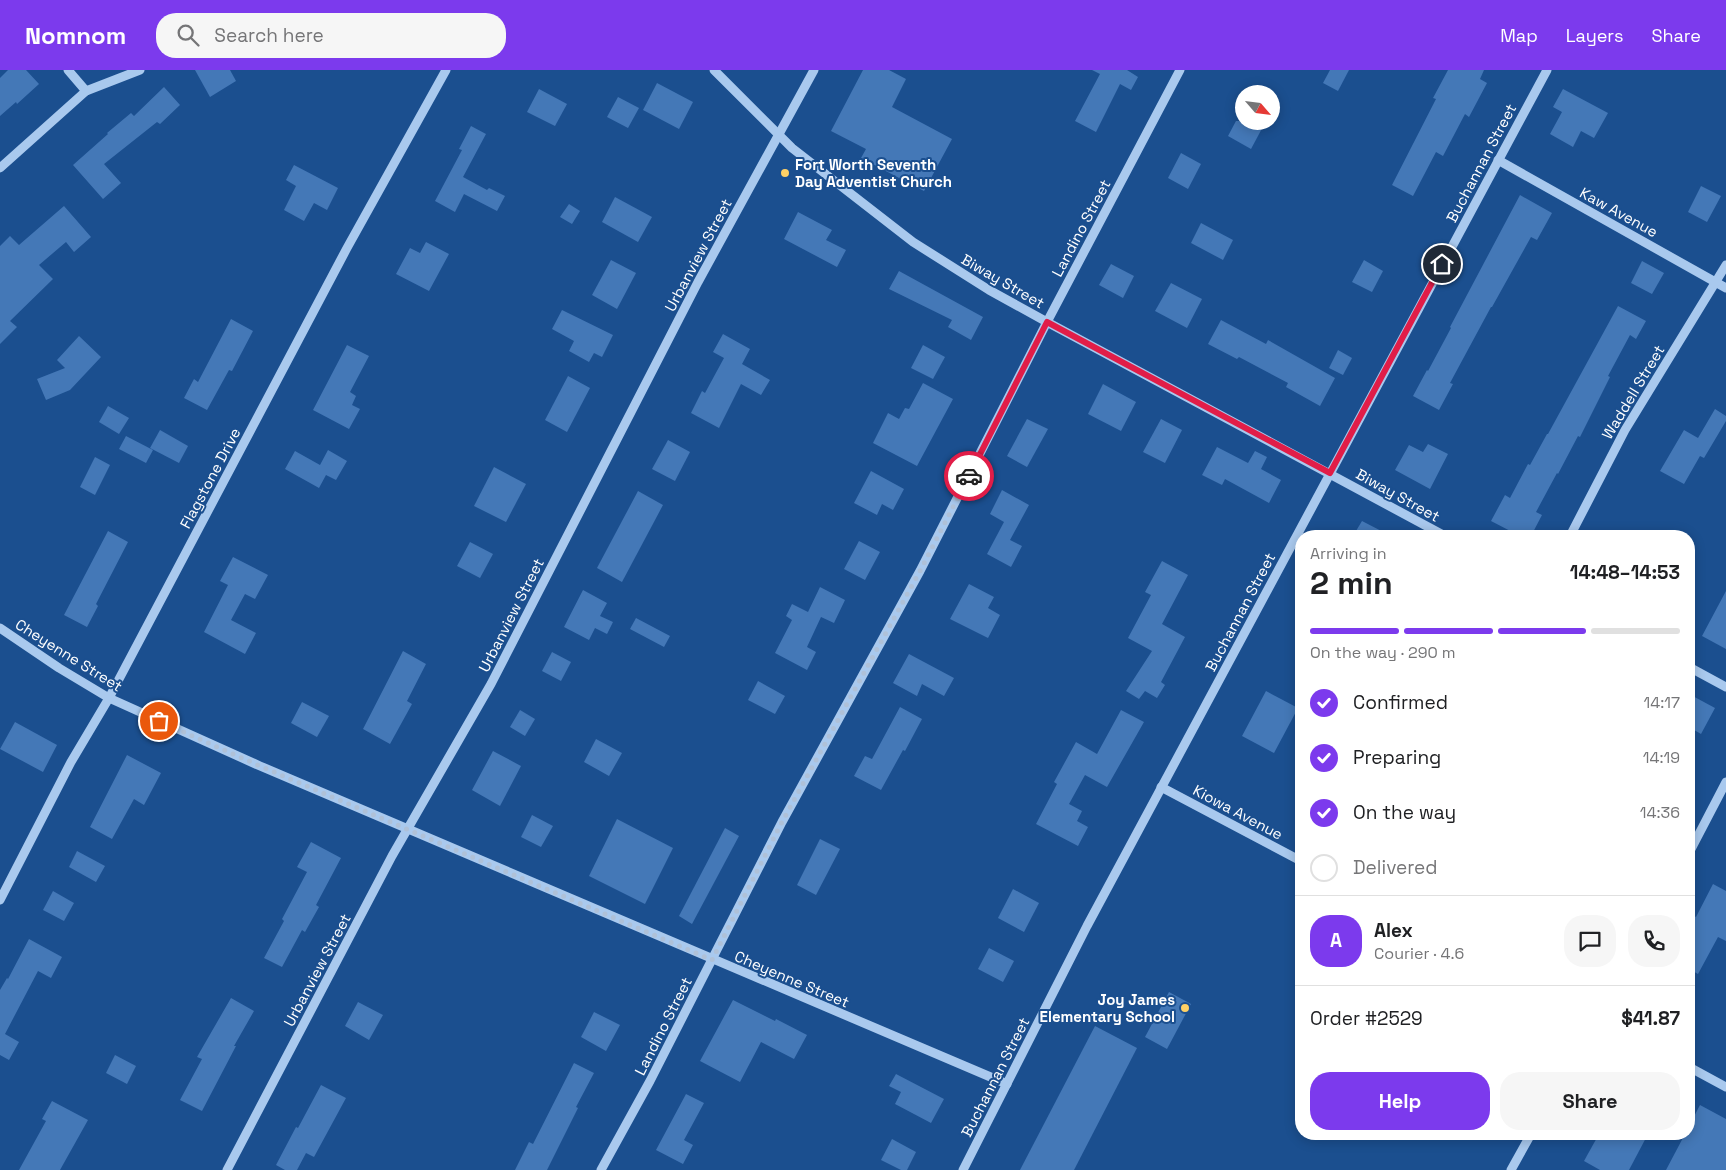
<!DOCTYPE html>
<html lang="en">
<head>
<meta charset="utf-8">
<style>
	:root { --surface:#fff; --page:#f6f6f6; --text:#202124; --muted:#757577; --line:#e0e0e0; --accent:#7c3aed }
	body { margin:0; font-family:"Space Grotesk",sans-serif; background:var(--page); color:var(--text); height:100vh; display:flex; flex-direction:column; font-size:19px; white-space:nowrap }
	* { box-sizing:border-box; margin:0 }
	p { font-size:16px; color:var(--muted) }
	.icon { flex:none; width:28px; height:28px; fill:none; stroke:currentColor; stroke-width:2; stroke-linecap:round; stroke-linejoin:round }
	.map { position:relative; flex:1; overflow:hidden }
	.panel { position:absolute; left:1295px; top:460px; width:400px; height:610px; display:flex; flex-direction:column; background:var(--surface); border-radius:20px; box-shadow:0 2px 12px #0003 }
	.panel>* { flex:none }
	.needle { width:32px; rotate:118deg }
	.controls { position:absolute; left:1235px; top:15px; display:grid; gap:10px }
	.controls a { display:grid; place-items:center; width:45px; height:45px; border-radius:50%; background:var(--surface); box-shadow:0 2px 12px #0003; font-size:25px }
	.pin { position:absolute; display:grid; place-items:center; width:42px; height:42px; color:#fff; margin:-21px; border:2px solid #fff; border-radius:50%; box-shadow:0 1px 5px #0007 }
	.courier { position:absolute; display:grid; place-items:center; width:50px; height:50px; margin:-25px; border:4px solid #e11d48; border-radius:50%; background:#fff; color:#222; box-shadow:0 1px 6px #0007 }
	.summary em { font-style:normal; font-weight:700 }
	.summary div { display:flex; flex-direction:column-reverse }
	.summary { display:flex; align-items:center; justify-content:space-between; height:85px; padding:0 15px }
	h1 { font-size:32px; font-weight:700; line-height:38px }
	.bar { display:grid; grid-template-columns:repeat(4,1fr); gap:8px 5px; align-content:center; height:60px; padding:0 15px }
	.bar i { height:6px; border-radius:4px; background:var(--line) }
	.bar .selected { background:var(--accent) }
	.bar p { grid-column:span 4 }
	.line { display:flex; align-items:center; gap:12px; padding:0 15px; border-top:1px solid var(--line) }
	.line div { flex:1 }
	.round { display:grid; place-items:center; flex:none; width:52px; height:52px; border-radius:20px; background:var(--page) }
	ol { padding:0 15px; list-style:none }
	li { display:flex; align-items:center; gap:15px; height:55px }
	li p { margin-inline-start:auto }
	li .icon { padding:5px; border-radius:50%; background:var(--accent); color:#fff; stroke-width:4 }
	li:last-child { color:var(--muted) }
	li i { width:28px; height:28px; border:2px solid var(--line); border-radius:50% }
	.action { display:flex; gap:10px; margin-top:auto; padding:10px 15px }
	.action a { flex:1; height:58px; border-radius:20px; background:var(--accent); color:#fff; font-size:20px; font-weight:700; line-height:58px; text-align:center }
	.action a+a { background:var(--page); color:var(--text) }
	header { display:flex; align-items:center; gap:30px; box-sizing:border-box; height:70px; padding:0 25px; background:var(--accent); color:#fff }
	header strong { font-size:24px }
	nav { display:flex; gap:28px; margin-inline-start:auto; font-size:18px }
	.search { width:350px; height:45px; background:var(--page); display:flex; align-items:center; gap:12px; box-sizing:border-box; padding:0 18px; border-radius:20px; color:var(--muted); font-size:19px }
	.map>svg:first-child { display:block }
	.building { fill:#4478b7 }
	.lines { fill:none; stroke-linecap:round; stroke-linejoin:round }
	.minor { stroke:#a9c9ee; stroke-width:9 }
	.done { stroke:#afc1d8; stroke-width:5; stroke-dasharray:0 9 }
	.route { stroke:#e11d48; stroke-width:6 }
	.poi-dot { fill:#ffd166; stroke:#1b4f8f; stroke-width:2 }
	.labels { text-anchor:middle; dominant-baseline:central; stroke-width:4; stroke-linejoin:round; paint-order:stroke }
	.street-label { font-size:15px; fill:#fff; stroke:#1b4f8f }
	.poi-label { font-size:15px; font-weight:bold; fill:#fff; stroke:#1b4f8f; text-anchor:start }
</style>
</head>
<body>
<header>
<strong>Nomnom</strong>
<div class="search"><svg class="icon" aria-label="search" viewBox="0 0 24 24"><circle cx="10" cy="10" r="6"/><path d="M15 15l6 6"/></svg>Search here</div>
<nav><a>Map</a><a>Layers</a><a>Share</a></nav>
</header>
<div class="map">
<svg width="1726" height="1100" viewBox="0 0 1726 1100">
	<rect width="100%" height="100%" fill="#1b4f8f"/>
	<!-- building -->
	<g class="building">
		<path d="M8 0H26L39 14 17 34 16 32 0 46V8Z"/>
		<path d="M195 0H230L236 11 210 27Z"/>
		<path d="M863 0H889L906 9 892 37 952 69 924 121 861 88 866 79 831 61Z"/>
		<path d="M1092 0H1127L1138 7 1131 20 1120 14 1096 62 1075 51 1100 4Z"/>
		<path d="M1330 0H1349L1338 21 1323 13Z"/>
		<path d="M1448 0H1484L1480 9 1487 13 1469 47 1465 44 1443 86 1436 82 1413 126 1392 115 1436 29 1433 28Z"/>
		<path d="M657 13 693 32 679 59 643 40Z"/>
		<path d="M164 17 180 35 160 54 157 52 104 94 121 113 103 129 73 95 108 64 107 63 131 43 134 46Z"/>
		<path d="M539 19 567 34 555 56 527 42Z"/>
		<path d="M1563 19 1608 43 1594 68 1581 61 1573 77 1550 64 1562 42 1553 37Z"/>
		<path d="M618 27 639 38 628 58 607 47Z"/>
		<path d="M1236 51H1266L1251 79 1228 66Z"/>
		<path d="M471 56 486 64 463 107 487 120 489 118 505 126 497 141 464 124 455 142 435 131 462 80 459 79Z"/>
		<path d="M1181 83 1201 94 1188 119 1168 108Z"/>
		<path d="M294 95 338 118 327 140 314 133 304 151 284 140 296 116 286 110Z"/>
		<path d="M1701 116 1721 126 1707 152 1688 142Z"/>
		<path d="M1520 125 1552 143 1537 170 1531 167 1492 237H1491L1450 313 1453 314 1439 340 1413 326 1427 300 1428 301 1451 258 1450 257Z"/>
		<path d="M615 127 652 147 638 172 602 152Z"/>
		<path d="M569 134 580 141 572 154 560 147Z"/>
		<path d="M64 136 91 167 74 182 66 172 39 195 53 209 10 251 17 257 0 274V176L10 166 19 175Z"/>
		<path d="M798 142 832 160 826 170 846 180 837 197 784 169Z"/>
		<path d="M1201 153 1233 170 1223 190 1191 173Z"/>
		<path d="M426 172 449 184 429 221 396 204 410 178 420 183Z"/>
		<path d="M611 190 636 203 617 239 592 225Z"/>
		<path d="M1364 190 1383 201 1372 222 1352 212Z"/>
		<path d="M1642 191 1664 203 1652 224 1631 213Z"/>
		<path d="M1111 194 1134 206 1123 228 1099 215Z"/>
		<path d="M899 201 983 247 971 270 948 257 952 250 889 219Z"/>
		<path d="M1171 213 1202 229 1187 258 1155 241Z"/>
		<path d="M1618 236 1646 251 1636 269 1630 265 1608 306 1610 307 1580 367 1578 366 1558 404 1557 403 1536 442 1542 445 1531 466H1520L1491 451 1505 425 1510 428 1528 394 1530 395 1547 364H1548Z"/>
		<path d="M562 240 613 265 602 287 594 283 589 292 569 281 574 271 552 259Z"/>
		<path d="M231 249 253 261 232 301 229 300 207 340 184 328 194 309 198 312Z"/>
		<path d="M1221 250 1266 274 1268 270 1335 308 1320 336 1286 317 1288 313 1239 287 1237 289 1208 274Z"/>
		<path d="M723 264 750 279 742 294 770 310 761 325 741 314 719 358 691 343 702 321 705 323 724 288 713 282Z"/>
		<path d="M79 266 101 287 70 320 46 330 37 309 65 298 57 290Z"/>
		<path d="M347 275 369 286 350 322 356 326 352 335 360 339 349 359 313 340Z"/>
		<path d="M923 275 945 287 933 309 911 298Z"/>
		<path d="M1338 280 1352 288 1343 305 1329 298Z"/>
		<path d="M568 306 590 318 567 362 545 350Z"/>
		<path d="M923 313 953 329 917 396 873 373 888 343 899 349 905 338 909 339Z"/>
		<path d="M1103 314 1136 332 1121 361 1088 344Z"/>
		<path d="M108 336 129 348 119 364 99 352Z"/>
		<path d="M1715 339 1726 346V351L1704 388 1700 386 1684 414 1660 401 1684 360 1698 368Z"/>
		<path d="M1027 349 1048 359 1027 397 1007 386Z"/>
		<path d="M1161 349 1182 360 1165 393 1143 382Z"/>
		<path d="M160 360 188 376 179 393 150 378Z"/>
		<path d="M126 366 153 380 146 393 119 379Z"/>
		<path d="M668 370 690 382 675 411 652 399Z"/>
		<path d="M1428 374 1448 384 1430 419 1395 400 1409 375 1423 382Z"/>
		<path d="M1217 377 1248 393 1255 381 1267 387 1261 399 1281 410 1269 433 1225 409 1222 415 1202 405Z"/>
		<path d="M328 380 347 391 336 410 326 405 319 418 285 399 295 381 320 395Z"/>
		<path d="M95 387 110 395 95 425 80 417Z"/>
		<path d="M494 397 526 414 506 452 474 436Z"/>
		<path d="M871 401 904 419 893 440 882 434 877 445 854 433Z"/>
		<path d="M1002 420 1029 435 1010 470 1022 476 1011 497 987 484 1004 452 990 444Z"/>
		<path d="M638 421 663 435 622 512 597 498Z"/>
		<path d="M1362 451 1391 466H1353Z"/>
		<path d="M108 461 128 472 96 534 98 536 87 557 64 545Z"/>
		<path d="M859 471 880 482 865 510 844 499Z"/>
		<path d="M470 472 493 484 480 508 457 496Z"/>
		<path d="M233 487 268 505 255 529 245 524 231 550 256 563 245 584 204 562 228 515 220 511Z"/>
		<path d="M1162 491 1188 505 1162 554 1185 567 1161 612 1165 615 1157 628 1145 621 1139 629 1126 621 1152 581 1128 568 1151 525 1145 522Z"/>
		<path d="M969 514 994 527 988 538 1000 545 988 568 950 549Z"/>
		<path d="M820 517 845 530 834 553 821 547 807 577 816 582 807 600 775 583 792 550 786 546 792 534 808 542Z"/>
		<path d="M583 520 607 533 600 546 613 552 607 564 595 558 589 570 564 557Z"/>
		<path d="M1726 521V579L1702 566Z"/>
		<path d="M636 548 670 566 664 577 630 559Z"/>
		<path d="M403 581 426 594 407 631 412 634 390 674 363 659Z"/>
		<path d="M552 582 571 592 561 611 542 601Z"/>
		<path d="M909 584 954 608 944 626 922 614 917 626 893 613Z"/>
		<path d="M758 611 785 626 775 644 748 630Z"/>
		<path d="M1266 621 1298 638 1274 683 1242 666Z"/>
		<path d="M1689 624 1715 638 1701 664 1689 657Z"/>
		<path d="M302 632 329 646 317 667 291 653Z"/>
		<path d="M900 637 922 649 905 681 903 680 881 720 854 706 865 686 872 689Z"/>
		<path d="M520 640 535 649 525 666 510 657Z"/>
		<path d="M1121 640 1144 652 1107 717 1085 705 1069 734 1082 741 1077 751 1088 757 1078 776 1036 754 1057 714 1054 712 1076 672 1097 684Z"/>
		<path d="M15 652 57 675 43 702 0 679Z"/>
		<path d="M596 669 622 683 609 706 584 692Z"/>
		<path d="M493 681 521 696 500 736 472 720Z"/>
		<path d="M127 685 161 703 144 735 134 729 112 769 90 757Z"/>
		<path d="M532 745 553 756 541 777 521 767Z"/>
		<path d="M617 749 673 778 645 834 589 806Z"/>
		<path d="M725 758 739 766 692 854 679 846Z"/>
		<path d="M820 769 840 779 816 825 797 815Z"/>
		<path d="M311 772 341 788 316 835 319 837 305 862 302 860 282 897 264 888 284 851 282 849 307 802 297 797Z"/>
		<path d="M77 781 105 796 96 812 69 797Z"/>
		<path d="M1713 814 1726 821V871L1718 867 1698 904 1689 899V843L1696 847Z"/>
		<path d="M1013 819 1039 833 1024 862 998 848Z"/>
		<path d="M53 821 74 833 64 851 43 840Z"/>
		<path d="M29 869 62 887 51 908 38 901 5 964 19 972 9 990 0 985V920L7 908 8 909Z"/>
		<path d="M989 878 1014 891 1003 912 978 899Z"/>
		<path d="M1169 922 1191 934 1167 979 1145 967Z"/>
		<path d="M231 928 254 941 234 976H236L202 1041 180 1030 202 989 197 987Z"/>
		<path d="M733 930 775 951 776 949 807 965 794 989 761 972 740 1012 700 991Z"/>
		<path d="M358 932 383 945 369 970 345 956Z"/>
		<path d="M594 942 620 955 606 981 581 967Z"/>
		<path d="M1095 956 1137 978 1074 1100H1020Z"/>
		<path d="M115 985 136 996 127 1014 106 1003Z"/>
		<path d="M574 993 594 1003 576 1037 578 1038 547 1100H515L529 1072 533 1074Z"/>
		<path d="M896 1004 944 1029 931 1053 895 1034 901 1022 889 1016Z"/>
		<path d="M321 1015 346 1028 314 1087 306 1083 297 1100H285L276 1095 296 1057 298 1058Z"/>
		<path d="M686 1024 704 1033 684 1070 693 1075 683 1094 656 1080Z"/>
		<path d="M52 1031 88 1050 60 1100H19L46 1051 42 1049Z"/>
		<path d="M1700 1035 1726 1049V1100H1666L1685 1064H1689V1056Z"/>
		<path d="M1599 1064H1648L1629 1100H1600L1584 1091Z"/>
		<path d="M892 1069 916 1082 907 1100H901L881 1090Z"/>
	</g>
	<g class="lines">
		<!-- minor -->
		<g class="minor">
			<path d="M68 0 86 21"/>
			<path d="M714 0 792 78 913 172 989 220 1047 252 1445 466"/>
			<path d="M1498 90 1726 218"/>
			<path d="M0 98 86 21 140 0"/>
			<path d="M1570 466 1625 360 1726 195"/>
			<path d="M0 558 59 598 109 628 260 696 1007 1014"/>
			<path d="M1689 597 1726 617"/>
			<path d="M1161 717 1301 791"/>
			<path d="M1689 783 1726 712"/>
			<path d="M0 830 71 692 109 628 347 178 446 0"/>
			<path d="M1689 997 1726 1017"/>
			<path d="M227 1100 392 786 491 614 698 212 814 0"/>
			<path d="M601 1100 650 1011 782 752 920 501 1047 252 1180 0"/>
			<path d="M963 1100 1087 856 1547 0"/>
			<path d="M1511 1100 1531 1064"/>
		</g>
	</g>
	<g class="lines">
		<!-- done -->
		<path class="done" d="M159 651 260 696 712 890 782 752 920 501 969 406"/>
		<!-- route -->
		<path class="route" d="M969 406 1047 252 1330 403 1442 194"/>
	</g>
	<!-- markers -->
	<g class="poi-dot">
		<circle cx="785" cy="103" r="5"/>
		<circle cx="1185" cy="938" r="5"/>
	</g>
	<g class="labels">
		<!-- street labels -->
		<g class="street-label">
			<text transform="translate(1481 93) rotate(-62)">Buchannan Street</text>
			<text transform="translate(1619 142) rotate(29)">Kaw Avenue</text>
			<text transform="translate(1081 158) rotate(-62)">Landino Street</text>
			<text transform="translate(698 185) rotate(-62)">Urbanview Street</text>
			<text transform="translate(1003 211) rotate(30)">Biway Street</text>
			<text transform="translate(1633 322) rotate(-59)">Waddell Street</text>
			<text transform="translate(210 408) rotate(-62)">Flagstone Drive</text>
			<text transform="translate(1398 425) rotate(29)">Biway Street</text>
			<text transform="translate(1240 542) rotate(-62)">Buchannan Street</text>
			<text transform="translate(511 545) rotate(-63)">Urbanview Street</text>
			<text transform="translate(69 585) rotate(32)">Cheyenne Street</text>
			<text transform="translate(1238 742) rotate(28)">Kiowa Avenue</text>
			<text transform="translate(317 900) rotate(-62)">Urbanview Street</text>
			<text transform="translate(792 909) rotate(23)">Cheyenne Street</text>
			<text transform="translate(663 956) rotate(-63)">Landino Street</text>
			<text transform="translate(995 1007) rotate(-63)">Buchannan Street</text>
		</g>
		<!-- poi labels -->
		<g class="poi-label">
			<text x="795" y="94">Fort Worth Seventh<tspan x="795" dy="17">Day Adventist Church</tspan></text>
			<text x="1175" y="929" text-anchor="end">Joy James<tspan x="1175" dy="17">Elementary School</tspan></text>
		</g>
	</g>
</svg>
<div class="controls">
<a><svg class="needle" viewBox="-14 -14 28 28"><path d="M0-13l5 13h-10z" fill="#e53935"/><path d="M0 13l5-13h-10z" fill="#757577"/></svg></a>
</div>
<div class="pin" style="left:159px;top:651px;background:#ea580c"><svg class="icon" aria-label="bag" viewBox="0 0 24 24"><path d="M5 8h14l-1 12H6zM9 8a3 3 0 0 1 6 0"/></svg></div>
<div class="pin" style="left:1442px;top:194px;background:#1f2937"><svg class="icon" aria-label="home" viewBox="0 0 24 24"><path d="M3 11l9-7 9 7M6 9v11h12V9"/></svg></div>
<div class="courier" style="left:969px;top:406px"><svg class="icon" aria-label="car" viewBox="0 0 24 24"><path d="M5 17H2v-5l4-1 3-4h7l3 4 3 1v5h-3M9 17h6M6 11h13"/><circle cx="7" cy="17" r="2"/><circle cx="17" cy="17" r="2"/></svg></div>
<section class="panel">
<div class="summary"><div><h1>2 min</h1><p>Arriving in</p></div><em>14:48–14:53</em></div>
<div class="bar"><i class="selected"></i><i class="selected"></i><i class="selected"></i><i></i><p>On the way · 290 m</p></div>
<ol>
<li><svg class="icon" aria-label="check" viewBox="0 0 24 24"><path d="M5 12l5 5 9-10"/></svg>Confirmed<p>14:17</p></li>
<li><svg class="icon" aria-label="check" viewBox="0 0 24 24"><path d="M5 12l5 5 9-10"/></svg>Preparing<p>14:19</p></li>
<li><svg class="icon" aria-label="check" viewBox="0 0 24 24"><path d="M5 12l5 5 9-10"/></svg>On the way<p>14:36</p></li>
<li><i></i>Delivered</li>
</ol>
<div class="line" style="height:90px"><b class="round" style="background:var(--accent);color:#fff">A</b><div><b>Alex</b><p>Courier · 4.6</p></div><a class="round"><svg class="icon" aria-label="chat" viewBox="0 0 24 24"><path d="M4 5h16v11H9l-5 4z"/></svg></a><a class="round"><svg class="icon" aria-label="phone" viewBox="0 0 24 24"><path d="M5 4h4l2 5-3 2q2 4 5 5l2-3 5 2v4C11 20 4 13 5 4z"/></svg></a></div>
<div class="line" style="height:65px"><div>Order #2529</div><b>$41.87</b></div>
<div class="action"><a>Help</a><a>Share</a></div>
</section>
</div>
</body>
</html>
